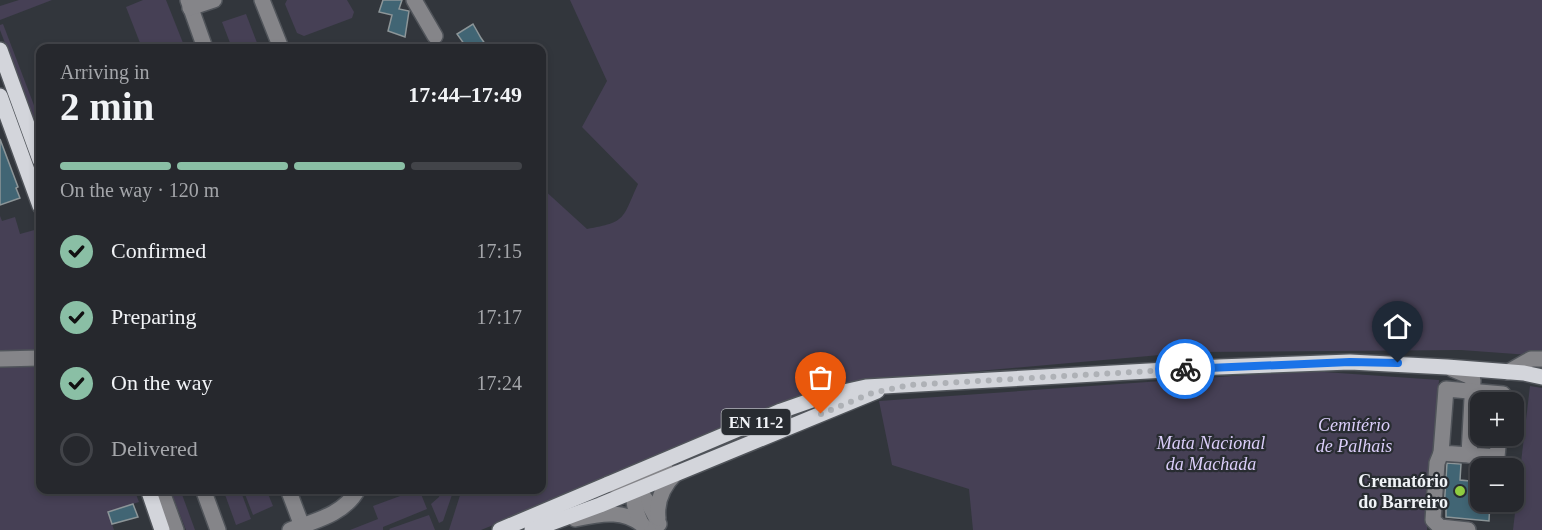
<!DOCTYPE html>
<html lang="en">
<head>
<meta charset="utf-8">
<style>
	:root { --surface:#26282d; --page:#2e3035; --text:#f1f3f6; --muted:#a4a6aa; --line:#424449; --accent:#8abfa5 }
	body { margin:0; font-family:"Times New Roman",serif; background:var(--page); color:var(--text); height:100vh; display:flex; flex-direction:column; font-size:22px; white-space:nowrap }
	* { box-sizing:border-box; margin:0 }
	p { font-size:20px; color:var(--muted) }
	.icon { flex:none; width:33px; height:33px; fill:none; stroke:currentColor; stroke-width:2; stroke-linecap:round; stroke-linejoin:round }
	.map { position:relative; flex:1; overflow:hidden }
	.sheet { position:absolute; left:36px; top:44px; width:510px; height:450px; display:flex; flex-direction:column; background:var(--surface); border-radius:12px; box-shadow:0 3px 9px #0003,0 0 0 2px var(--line) }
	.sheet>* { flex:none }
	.tools { position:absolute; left:1470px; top:392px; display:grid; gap:12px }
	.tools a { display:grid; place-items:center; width:54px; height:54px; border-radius:12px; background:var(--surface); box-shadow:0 3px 9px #0003,0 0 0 2px var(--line); font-size:30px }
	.pin { position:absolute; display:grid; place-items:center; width:51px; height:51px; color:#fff; margin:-62px -26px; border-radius:50% 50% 50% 0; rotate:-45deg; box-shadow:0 0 6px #0007 }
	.pin .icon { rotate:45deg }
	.courier { position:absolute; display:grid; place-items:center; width:60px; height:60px; margin:-30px; border:4px solid #1a73e8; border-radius:50%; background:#fff; color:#222; box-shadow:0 2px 8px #0007 }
	.headline em { font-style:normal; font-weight:800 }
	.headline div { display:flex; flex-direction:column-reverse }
	.headline { display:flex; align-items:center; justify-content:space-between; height:102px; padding:0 24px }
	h1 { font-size:39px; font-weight:800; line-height:45px }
	.bar { display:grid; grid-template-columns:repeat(4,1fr); gap:9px 6px; align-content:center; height:72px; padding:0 24px }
	.bar i { height:8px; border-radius:4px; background:var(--line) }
	.bar .selected { background:var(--accent) }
	.bar p { grid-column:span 4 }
	ol { padding:0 24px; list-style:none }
	li { display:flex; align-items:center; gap:18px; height:66px }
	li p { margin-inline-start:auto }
	li .icon { padding:6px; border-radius:50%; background:var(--accent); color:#111; stroke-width:4 }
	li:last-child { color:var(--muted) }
	li i { width:33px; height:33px; border:3px solid var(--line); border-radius:50% }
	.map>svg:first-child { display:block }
	.green { fill:#464055 }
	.building { fill:#416574; stroke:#8c9598; stroke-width:1.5 }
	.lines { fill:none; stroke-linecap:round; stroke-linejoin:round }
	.minor-casing { stroke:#50545a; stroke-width:18 }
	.major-casing { stroke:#50545a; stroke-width:18 }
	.minor { stroke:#858589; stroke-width:15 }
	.major { stroke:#d3d5db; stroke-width:15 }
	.done { stroke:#aeb1b6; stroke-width:6; stroke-dasharray:0 10.8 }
	.route { stroke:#1a73e8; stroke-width:8 }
	.poi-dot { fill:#90cd40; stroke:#282c31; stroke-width:2 }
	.labels { text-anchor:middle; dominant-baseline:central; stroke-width:4.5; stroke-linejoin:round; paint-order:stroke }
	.shield { fill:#282c31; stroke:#b4b7bc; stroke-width:1.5 }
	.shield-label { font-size:16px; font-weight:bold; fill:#f0f3f7 }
	.park-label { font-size:18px; font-style:italic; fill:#dbcefa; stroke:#282c31 }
	.poi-label { font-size:18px; font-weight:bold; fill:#f0f3f7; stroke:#282c31; text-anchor:end }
</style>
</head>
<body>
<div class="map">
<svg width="1542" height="530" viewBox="0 0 1542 530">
	<rect width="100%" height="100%" fill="#32363c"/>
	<!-- green -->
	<g class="green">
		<path d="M19 0H52L0 20V6Z"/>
		<path d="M143 0H166L185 48H142L126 7Z"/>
		<path d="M287 0H347L354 12 352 18 304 36 297 33 285 4Z"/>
		<path d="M570 0H1542V356L1461 350 1194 352 841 383 481 530H449L462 489H542V247L547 228 542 216V188L587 229C627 222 622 219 638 184L582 127 607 81Z"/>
		<path d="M246 14 259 48H232L222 22Z"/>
		<path d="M3 24 40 121V135L0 30V25Z"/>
		<path d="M0 216 2 221 15 217 20 234 38 229 40 236V489H134L139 502 108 512 114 530H0Z"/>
		<path d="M1291 372H1324L1439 380 1427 530H973L969 489 892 465 879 401Z"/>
		<path d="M1530 386 1542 388V530H1513Z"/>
		<path d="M170 489H180L195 530H186Z"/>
		<path d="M223 489H240L251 519 236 525Z"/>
		<path d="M243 489H266L273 506 253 515Z"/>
		<path d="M419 489 427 509 383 527V530H350L378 519 373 506Z"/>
		<path d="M442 489H454L443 521 439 523 431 504 439 497Z"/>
		<path d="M429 515 435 530H390L389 529Z"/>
	</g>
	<!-- building -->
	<g class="building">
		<path d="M383 0H402L399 9 409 11 405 37 388 31 392 15 379 12Z"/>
		<path d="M473 24 481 38 488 48H467L457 34Z"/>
		<path d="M0 139 18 187 16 188 20 198 0 205Z"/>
		<path d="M1447 463 1461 464 1460 480 1480 482V501H1490L1489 521 1446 517V509H1444Z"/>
		<path d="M133 504 138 517 112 524 108 512Z"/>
	</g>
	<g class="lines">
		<!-- minor casing -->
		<g class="minor-casing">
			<g id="minor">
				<path d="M188 0 205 48"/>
				<path d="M262 0 281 48"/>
				<path d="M414 0 435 36"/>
				<path d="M190 8 214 0"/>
				<path d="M0 359 40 358"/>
				<path d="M1452 369 1469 376 1473 380 1469 455 1497 457 1499 435"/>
				<path d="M1508 372 1531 359H1542"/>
				<path d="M1441 453 1437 463 1433 520 1440 527 1468 530"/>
				<path d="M1469 455 1441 453 1446 389 1503 394"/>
				<path d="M608 484C640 484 647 498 659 524"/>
				<path d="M157 489 164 497 176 530"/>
				<path d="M203 489 218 530"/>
				<path d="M288 489 302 526"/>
				<path d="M658 518C656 500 663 486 676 473"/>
				<path d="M575 519C602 513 627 508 648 530"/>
				<path d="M641 523C625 488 637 484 665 464"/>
				<path d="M290 530C315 521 345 514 358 489"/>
			</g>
		</g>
		<!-- major casing -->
		<g class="major-casing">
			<g id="major">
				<path d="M0 50 40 160"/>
				<path d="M0 96 40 206"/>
				<path d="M148 489 162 530"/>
				<path d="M500 530 781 411 821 397 866 387 1219 367 1350 362 1447 367 1524 373 1542 377"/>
				<path d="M532 530 600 505 877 391"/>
			</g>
		</g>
		<!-- minor -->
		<use href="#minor" class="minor"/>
		<!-- major -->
		<use href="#major" class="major"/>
	</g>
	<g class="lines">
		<!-- done -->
		<path class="done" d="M821 414 872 393 910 385 1185 369"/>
		<!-- route -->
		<path class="route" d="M1185 369 1350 362 1398 363"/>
	</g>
	<!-- markers -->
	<circle class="poi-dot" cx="1460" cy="491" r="6"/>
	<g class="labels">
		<!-- shield labels -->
		<rect class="shield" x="721.5" y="409" width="69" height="26" rx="4.5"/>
		<g class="shield-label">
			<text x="756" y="422">EN 11-2</text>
		</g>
		<!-- park labels -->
		<g class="park-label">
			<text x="1354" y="425">Cemitério<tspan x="1354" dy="21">de Palhais</tspan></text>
			<text x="1211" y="443">Mata Nacional<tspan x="1211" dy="21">da Machada</tspan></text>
		</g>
		<!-- poi labels -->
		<g class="poi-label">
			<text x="1448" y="481">Crematório<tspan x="1448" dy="21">do Barreiro</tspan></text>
		</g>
	</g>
</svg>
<div class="tools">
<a>+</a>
<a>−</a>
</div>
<div class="pin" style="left:821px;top:414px;background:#ea580c"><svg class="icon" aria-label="bag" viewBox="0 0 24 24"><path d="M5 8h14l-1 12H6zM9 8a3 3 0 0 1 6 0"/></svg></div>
<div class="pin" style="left:1398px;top:363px;background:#1f2937"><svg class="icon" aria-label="home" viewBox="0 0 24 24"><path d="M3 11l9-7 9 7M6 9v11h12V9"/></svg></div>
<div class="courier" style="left:1185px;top:369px"><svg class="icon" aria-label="bike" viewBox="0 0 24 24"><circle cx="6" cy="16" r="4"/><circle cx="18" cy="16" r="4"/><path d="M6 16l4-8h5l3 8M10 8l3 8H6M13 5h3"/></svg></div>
<section class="sheet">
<div class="headline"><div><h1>2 min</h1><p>Arriving in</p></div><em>17:44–17:49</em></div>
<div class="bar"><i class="selected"></i><i class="selected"></i><i class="selected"></i><i></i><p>On the way · 120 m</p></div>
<ol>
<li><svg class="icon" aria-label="check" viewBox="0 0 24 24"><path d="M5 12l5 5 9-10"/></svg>Confirmed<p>17:15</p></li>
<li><svg class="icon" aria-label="check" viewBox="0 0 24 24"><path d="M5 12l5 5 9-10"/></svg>Preparing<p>17:17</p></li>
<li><svg class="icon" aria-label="check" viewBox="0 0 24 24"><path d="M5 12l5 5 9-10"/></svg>On the way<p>17:24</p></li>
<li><i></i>Delivered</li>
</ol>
</section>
</div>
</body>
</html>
